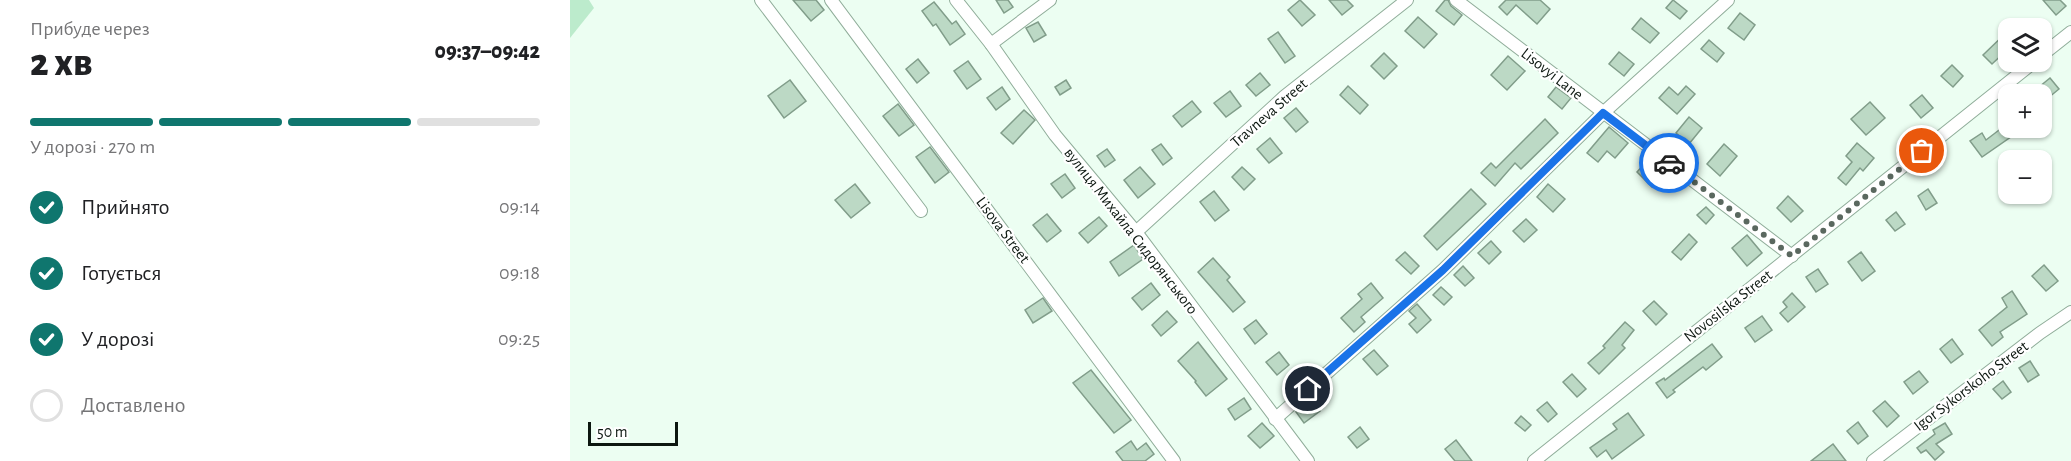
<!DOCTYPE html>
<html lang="uk">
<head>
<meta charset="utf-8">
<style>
	:root { --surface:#fff; --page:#f2f2f2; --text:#202124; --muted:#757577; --line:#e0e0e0; --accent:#0f766e }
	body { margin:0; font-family:"Alegreya Sans",sans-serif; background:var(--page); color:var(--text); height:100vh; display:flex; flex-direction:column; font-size:22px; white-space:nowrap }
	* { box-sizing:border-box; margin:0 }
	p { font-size:20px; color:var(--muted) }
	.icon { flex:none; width:33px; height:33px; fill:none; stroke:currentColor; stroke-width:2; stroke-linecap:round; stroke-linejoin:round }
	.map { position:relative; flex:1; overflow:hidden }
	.drawer { display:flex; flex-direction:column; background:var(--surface); width:570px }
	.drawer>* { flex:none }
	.tools { position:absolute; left:1428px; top:18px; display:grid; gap:12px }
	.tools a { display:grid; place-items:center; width:54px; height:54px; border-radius:12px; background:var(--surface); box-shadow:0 2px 4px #0004; font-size:30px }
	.scale { position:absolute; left:18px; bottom:15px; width:90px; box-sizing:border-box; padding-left:6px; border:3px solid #0c1710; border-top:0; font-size:16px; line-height:21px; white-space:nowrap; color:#0c1710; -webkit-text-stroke:4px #fff; paint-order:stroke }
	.pin { position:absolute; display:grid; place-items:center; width:51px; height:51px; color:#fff; margin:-26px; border:3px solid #fff; border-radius:50%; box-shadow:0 2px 6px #0007 }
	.courier { position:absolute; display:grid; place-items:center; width:60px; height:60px; margin:-30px; border:4px solid #1a73e8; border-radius:50%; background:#fff; color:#222; box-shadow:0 2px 8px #0007 }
	.head em { font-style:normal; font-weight:800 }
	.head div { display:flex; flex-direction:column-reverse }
	.head { display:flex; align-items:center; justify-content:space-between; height:102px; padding:0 30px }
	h1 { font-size:39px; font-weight:800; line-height:45px }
	.bar { display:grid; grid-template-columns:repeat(4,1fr); gap:9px 6px; align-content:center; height:72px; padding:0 30px }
	.bar i { height:8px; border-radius:4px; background:var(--line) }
	.bar .current { background:var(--accent) }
	.bar p { grid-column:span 4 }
	ol { padding:0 30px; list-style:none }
	li { display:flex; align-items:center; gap:18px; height:66px }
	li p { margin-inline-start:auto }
	li .icon { padding:6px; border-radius:50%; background:var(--accent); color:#fff; stroke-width:4 }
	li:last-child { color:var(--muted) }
	li i { width:33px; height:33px; border:3px solid var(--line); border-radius:50% }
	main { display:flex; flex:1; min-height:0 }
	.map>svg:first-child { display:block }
	.green { fill:#bcebcc }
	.building { fill:#bcd9c5; stroke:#819d8a; stroke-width:1.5 }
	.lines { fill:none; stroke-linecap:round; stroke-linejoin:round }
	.street-casing { stroke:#90ad9a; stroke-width:14 }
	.street { stroke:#fff; stroke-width:12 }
	.done { stroke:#5a685f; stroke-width:6; stroke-dasharray:0 10.8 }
	.route { stroke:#1a73e8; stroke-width:8 }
	.labels { text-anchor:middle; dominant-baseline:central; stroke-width:4.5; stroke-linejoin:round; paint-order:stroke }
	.street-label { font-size:16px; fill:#0c1710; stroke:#fff }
</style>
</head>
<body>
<main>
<section class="drawer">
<div class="head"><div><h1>2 хв</h1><p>Прибуде через</p></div><em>09:37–09:42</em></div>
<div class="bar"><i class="current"></i><i class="current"></i><i class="current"></i><i></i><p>У дорозі · 270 m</p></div>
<ol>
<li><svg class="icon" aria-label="check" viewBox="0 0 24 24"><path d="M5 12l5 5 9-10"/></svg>Прийнято<p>09:14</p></li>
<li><svg class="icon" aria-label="check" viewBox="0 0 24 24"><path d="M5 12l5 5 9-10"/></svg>Готується<p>09:18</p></li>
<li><svg class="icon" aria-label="check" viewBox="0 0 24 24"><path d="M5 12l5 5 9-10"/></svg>У дорозі<p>09:25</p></li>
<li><i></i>Доставлено</li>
</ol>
</section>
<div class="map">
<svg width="1501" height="461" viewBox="0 0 1501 461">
	<rect width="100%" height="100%" fill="#ecfef2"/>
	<!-- green -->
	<path class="green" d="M0 0H19L24 8 0 38Z"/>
	<!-- building -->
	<g class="building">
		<path d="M223 0H246L254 10 241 21Z"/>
		<path d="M426 0H438L443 7 434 13Z"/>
		<path d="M730 0 745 15 732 26 718 10Z"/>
		<path d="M759 0H777L783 6 772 15Z"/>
		<path d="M875 0H878L881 6 892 15 884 25 866 11Z"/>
		<path d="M936 0H970L980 9 967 24 946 5 937 15 929 7Z"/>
		<path d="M1103 0 1117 11 1110 19 1096 8Z"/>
		<path d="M1473 0H1490L1496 6 1486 15Z"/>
		<path d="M364 2 382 24 386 21 395 34 380 45 366 24 363 26 352 11Z"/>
		<path d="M1170 13 1185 25 1174 40 1158 28Z"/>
		<path d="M848 17 867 34 854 48 835 31Z"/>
		<path d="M1071 18 1089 33 1080 43 1062 29Z"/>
		<path d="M468 22 476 35 464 42 456 28Z"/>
		<path d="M1438 31V49L1422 64 1413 55Z"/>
		<path d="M708 32 725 56 715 63 698 39Z"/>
		<path d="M1139 40 1154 53 1147 62 1131 49Z"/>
		<path d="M1049 52 1064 64 1054 76 1039 64Z"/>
		<path d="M814 53 827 66 814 79 801 66Z"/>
		<path d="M938 56 955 71 937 90 921 75Z"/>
		<path d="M348 59 359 73 347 83 336 69Z"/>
		<path d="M398 61 411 79 397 89 384 71Z"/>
		<path d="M1382 65 1393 76 1383 87 1371 76Z"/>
		<path d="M690 73 700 85 686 96 676 85Z"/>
		<path d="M1480 78 1489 89 1472 103V90L1469 87Z"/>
		<path d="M220 80 236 101 214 118 198 96Z"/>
		<path d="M496 80 501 88 490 95 485 87Z"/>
		<path d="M778 86 798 105 790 114 770 95Z"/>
		<path d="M1116 86 1125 94 1107 114 1089 98 1099 87 1108 95Z"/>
		<path d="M432 87 440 99 426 110 417 98Z"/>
		<path d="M986 87 1001 98 992 109 978 97Z"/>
		<path d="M660 91 671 106 656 117 644 103Z"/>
		<path d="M1352 95 1363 108 1351 118 1340 105Z"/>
		<path d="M622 101 631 112 612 127 603 116Z"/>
		<path d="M1300 102 1315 118 1296 135 1281 119Z"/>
		<path d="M328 104 344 125 329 136 313 116Z"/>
		<path d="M726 108 738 122 726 132 714 118Z"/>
		<path d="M454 110 465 120 443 144 431 133Z"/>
		<path d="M1119 117 1132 128 1119 144 1106 133Z"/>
		<path d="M975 119 988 133 951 169 945 163 925 186 911 173 921 163 926 168Z"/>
		<path d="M1437 124 1445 134 1412 157 1400 141 1412 133 1416 140Z"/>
		<path d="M1039 127 1058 143 1045 158 1037 151 1028 162 1017 153Z"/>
		<path d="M700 138 712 153 699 163 687 149Z"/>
		<path d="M1287 143 1304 158 1293 171 1290 168 1276 185 1268 178 1282 162 1276 156Z"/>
		<path d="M591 144 602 158 593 165 582 150Z"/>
		<path d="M1154 144 1167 156 1150 176 1137 164Z"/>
		<path d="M360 147 379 172 365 183 346 157Z"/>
		<path d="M537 149 545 160 535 167 527 156Z"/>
		<path d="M1077 161 1092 176 1082 187 1067 172Z"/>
		<path d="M570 167 585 184 568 198 554 180Z"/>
		<path d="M672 167 685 179 674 190 662 177Z"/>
		<path d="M495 174 505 188 492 198 481 184Z"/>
		<path d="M285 184 300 203 281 218 265 200Z"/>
		<path d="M978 184 995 199 983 212 967 197Z"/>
		<path d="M901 189 916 204 867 250 854 236Z"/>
		<path d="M1358 189 1367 203 1356 210 1348 196Z"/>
		<path d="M644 191 659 210 645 221 630 202Z"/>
		<path d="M1218 196 1233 211 1221 222 1207 208Z"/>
		<path d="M1136 207 1144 215 1136 224 1127 215Z"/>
		<path d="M1326 212 1335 224 1325 231 1316 220Z"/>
		<path d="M477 214 491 231 477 242 463 225Z"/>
		<path d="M529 217 537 226 518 243 509 233Z"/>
		<path d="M956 219 967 230 954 242 943 231Z"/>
		<path d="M1119 234 1127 242 1111 260 1102 252Z"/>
		<path d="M1177 235 1192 253 1177 266 1162 248Z"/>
		<path d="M921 241 931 252 919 264 908 253Z"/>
		<path d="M564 245 573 259 549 276 540 262Z"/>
		<path d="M835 252 849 266 841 274 826 260Z"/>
		<path d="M1291 252 1305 271 1292 281 1278 262Z"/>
		<path d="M643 258 660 277 657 280 675 302 663 312 628 272Z"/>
		<path d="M1474 265 1488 281 1476 291 1462 276Z"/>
		<path d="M893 266 904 278 895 286 884 275Z"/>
		<path d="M1248 269 1258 284 1246 292 1236 277Z"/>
		<path d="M581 283 590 295 572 310 562 298Z"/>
		<path d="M801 283 813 298 791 317 795 322 784 332 771 318 792 299 788 294Z"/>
		<path d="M871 287 882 297 874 305 863 295Z"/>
		<path d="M1442 291 1457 314 1430 332 1433 337 1422 346 1409 330 1437 307 1432 298Z"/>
		<path d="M1222 293 1235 307 1218 322 1210 313 1217 307 1213 302Z"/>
		<path d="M473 298 482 311 463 323 455 310Z"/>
		<path d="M1084 301 1097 314 1086 325 1073 311Z"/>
		<path d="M847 304 861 320 847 333 839 324 846 318 839 311Z"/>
		<path d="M597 311 607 322 591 336 582 325Z"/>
		<path d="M1192 316 1202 330 1185 342 1175 328Z"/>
		<path d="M686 320 697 334 685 344 674 329Z"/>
		<path d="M1055 322 1064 330 1052 345 1055 348 1029 374 1018 363 1035 348 1033 346Z"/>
		<path d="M1382 339 1393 354 1381 363 1370 349Z"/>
		<path d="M628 342 657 379 636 396 625 382 626 381 608 361Z"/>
		<path d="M1142 344 1152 357 1136 370 1133 367 1103 390 1105 392 1097 398 1086 383 1094 378 1095 380Z"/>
		<path d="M804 350 818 366 807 375 793 359Z"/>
		<path d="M709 352 719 365 707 375 696 362Z"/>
		<path d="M1460 361 1469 375 1458 382 1449 368Z"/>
		<path d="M521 370 561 420 544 433 503 383Z"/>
		<path d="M1349 371 1358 382 1343 394 1334 382Z"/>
		<path d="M1002 374 1016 389 1007 397 993 382Z"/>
		<path d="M1433 381 1441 392 1432 399 1423 389Z"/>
		<path d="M674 398 681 409 665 420 658 409Z"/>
		<path d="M742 399 750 411 734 423 726 412Z"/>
		<path d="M1315 401 1329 416 1317 427 1303 411Z"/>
		<path d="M977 402 987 414 978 422 967 410Z"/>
		<path d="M1058 413 1074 435 1042 459 1036 450 1027 457 1020 448 1047 429 1043 424Z"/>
		<path d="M951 416 961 425 955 431 945 423Z"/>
		<path d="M1288 422 1298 436 1288 444 1277 431Z"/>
		<path d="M692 423 704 436 690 448 678 436Z"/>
		<path d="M1375 423 1382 434 1366 444 1374 452 1365 460 1356 450 1351 453 1347 448 1365 434 1363 430Z"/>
		<path d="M790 427 799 439 787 448 778 437Z"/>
		<path d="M886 440 902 461H885L875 449Z"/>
		<path d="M561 441 567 450 576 443 584 454 575 461H553L546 452Z"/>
		<path d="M1263 444 1276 461H1241Z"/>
	</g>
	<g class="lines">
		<!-- street casing -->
		<g class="street-casing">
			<g id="street">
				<path d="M191 0 351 211"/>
				<path d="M261 0 604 461"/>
				<path d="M386 0 421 44 485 135 566 232 738 461"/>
				<path d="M886 0 1222 256"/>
				<path d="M421 44 480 0"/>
				<path d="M1472 55 1501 32"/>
				<path d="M566 232 715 96 837 0"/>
				<path d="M705 419 873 270 1033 113 1158 0"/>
				<path d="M964 461 1464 62"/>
				<path d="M1303 461 1470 333 1501 312"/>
			</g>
		</g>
		<!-- street -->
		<use href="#street" class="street"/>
	</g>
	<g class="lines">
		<!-- done -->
		<path class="done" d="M1099 163 1222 256 1352 151"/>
		<!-- route -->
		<path class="route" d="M738 389 873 270 1033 113 1099 163"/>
	</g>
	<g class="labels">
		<!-- street labels -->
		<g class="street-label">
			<text transform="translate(982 74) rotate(38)">Lisovyi Lane</text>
			<text transform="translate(699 113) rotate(-41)">Travneva Street</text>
			<text transform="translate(433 230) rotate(53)">Lisova Street</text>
			<text transform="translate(561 231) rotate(52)">вулиця Михайла Сидорянського</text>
			<text transform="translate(1158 306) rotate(-38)">Novosilska Street</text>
			<text transform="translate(1401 386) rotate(-37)">Igor Sykorskoho Street</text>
		</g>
	</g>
</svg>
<div class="tools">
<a><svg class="icon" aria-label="layers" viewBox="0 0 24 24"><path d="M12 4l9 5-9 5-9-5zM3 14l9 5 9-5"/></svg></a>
<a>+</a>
<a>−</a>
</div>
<div class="scale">50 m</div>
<div class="pin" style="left:1352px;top:151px;background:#ea580c"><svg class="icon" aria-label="bag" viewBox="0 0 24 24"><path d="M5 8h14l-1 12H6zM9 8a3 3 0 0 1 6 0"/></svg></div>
<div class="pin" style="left:738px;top:389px;background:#1f2937"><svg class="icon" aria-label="home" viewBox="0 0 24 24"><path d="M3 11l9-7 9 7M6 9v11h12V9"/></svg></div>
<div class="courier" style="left:1099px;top:163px"><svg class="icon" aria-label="car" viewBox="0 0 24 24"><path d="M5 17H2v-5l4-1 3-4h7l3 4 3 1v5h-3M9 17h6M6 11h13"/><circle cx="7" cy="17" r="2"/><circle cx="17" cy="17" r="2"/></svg></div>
</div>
</main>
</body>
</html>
